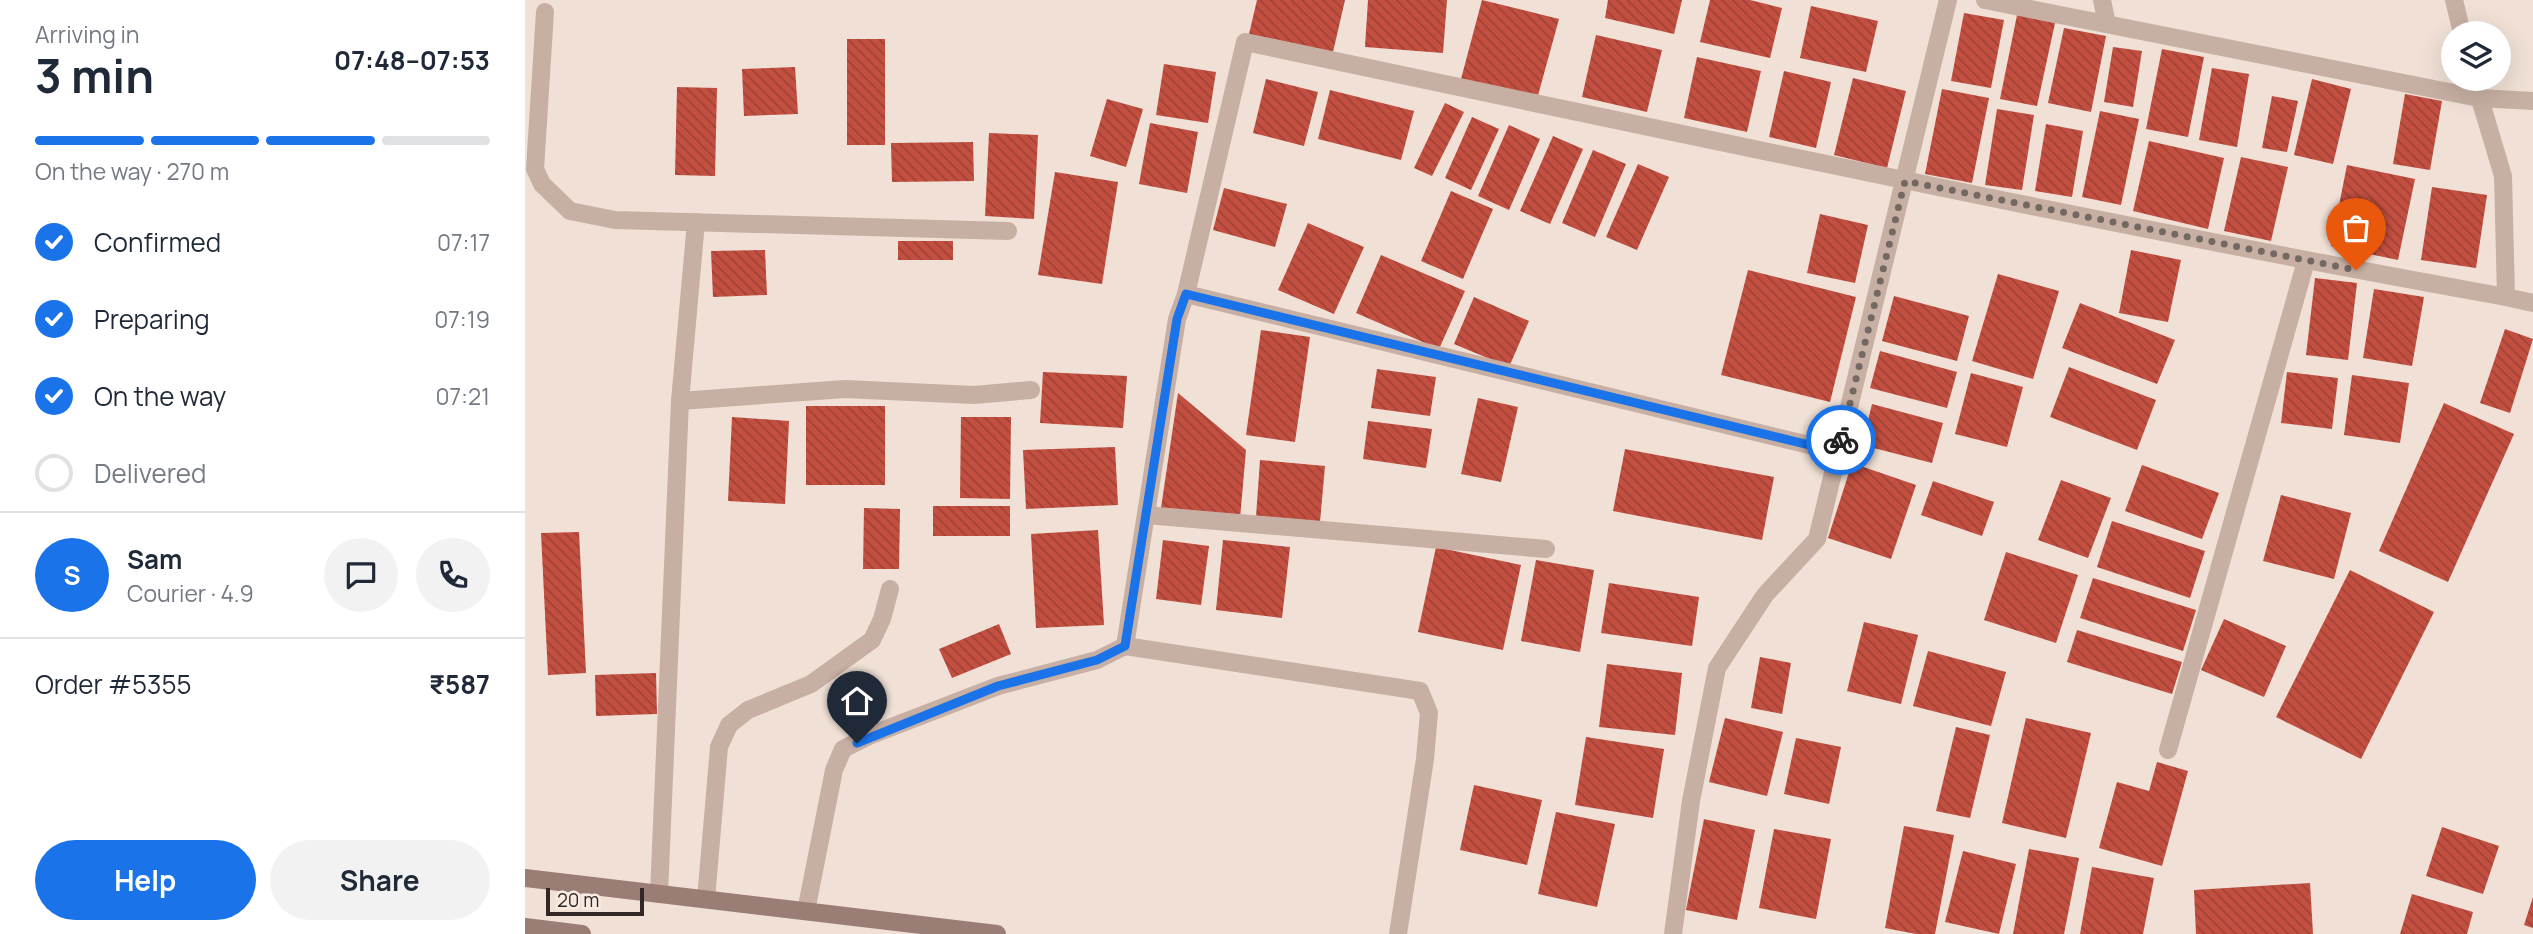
<!DOCTYPE html>
<html lang="en">
<head>
<meta charset="utf-8">
<style>
	:root { --surface:#fff; --page:#f2f2f3; --text:#1f2937; --muted:#747a83; --line:#e0e1e3; --accent:#1a73e8 }
	body { margin:0; font-family:Manrope,sans-serif; background:var(--page); color:var(--text); height:100vh; display:flex; flex-direction:column; font-size:26px; white-space:nowrap }
	* { box-sizing:border-box; margin:0 }
	p { font-size:23px; color:var(--muted) }
	.icon { flex:none; width:38px; height:38px; fill:none; stroke:currentColor; stroke-width:2; stroke-linecap:round; stroke-linejoin:round }
	.map { position:relative; flex:1; overflow:hidden }
	.panel { display:flex; flex-direction:column; background:var(--surface); width:525px }
	.panel>* { flex:none }
	.buttons { position:absolute; left:1916px; top:21px; display:grid; gap:14px }
	.buttons a { display:grid; place-items:center; width:70px; height:70px; border-radius:50%; background:var(--surface); box-shadow:0 7px 28px #0002; font-size:35px }
	.scale { position:absolute; left:21px; bottom:18px; width:98px; box-sizing:border-box; padding-left:7px; border:4px solid #322725; border-top:0; font-size:19px; line-height:24px; white-space:nowrap; color:#322725; -webkit-text-stroke:5px #f8ebe2; paint-order:stroke }
	.pin { position:absolute; display:grid; place-items:center; width:60px; height:60px; color:#fff; margin:-72px -30px; border-radius:50% 50% 50% 0; rotate:-45deg; box-shadow:0 0 7px #0007 }
	.pin .icon { rotate:45deg }
	.courier { position:absolute; display:grid; place-items:center; width:70px; height:70px; margin:-35px; border:5px solid #1a73e8; border-radius:50%; background:#fff; color:#222; box-shadow:0 2px 9px #0007 }
	.headline em { font-style:normal; font-weight:700 }
	.headline div { display:flex; flex-direction:column-reverse }
	.headline { display:flex; align-items:center; justify-content:space-between; height:119px; padding:0 35px }
	h1 { font-size:46px; font-weight:700; line-height:52px }
	.bar { display:grid; grid-template-columns:repeat(4,1fr); gap:10px 7px; align-content:center; height:84px; padding:0 35px }
	.bar i { height:9px; border-radius:5px; background:var(--line) }
	.bar .active { background:var(--accent) }
	.bar p { grid-column:span 4 }
	.line { display:flex; align-items:center; gap:18px; padding:0 35px; border-top:2px solid var(--line) }
	.line div { flex:1 }
	.round { display:grid; place-items:center; flex:none; width:74px; height:74px; border-radius:37px; background:var(--page) }
	ol { padding:0 35px; list-style:none }
	li { display:flex; align-items:center; gap:21px; height:77px }
	li p { margin-inline-start:auto }
	li .icon { padding:7px; border-radius:50%; background:var(--accent); color:#fff; stroke-width:4 }
	li:last-child { color:var(--muted) }
	li i { width:38px; height:38px; border:4px solid var(--line); border-radius:50% }
	.primary-button { display:flex; gap:14px; margin-top:auto; padding:14px 35px }
	.primary-button a { flex:1; height:80px; border-radius:42px; background:var(--accent); color:#fff; font-size:28px; font-weight:700; line-height:80px; text-align:center }
	.primary-button a+a { background:var(--page); color:var(--text) }
	main { display:flex; flex:1; min-height:0 }
	.map>svg:first-child { display:block }
	.building { fill:url(#building-back-hatch) }
	.lines { fill:none; stroke-linecap:round; stroke-linejoin:round }
	.street { stroke:#c7afa3; stroke-width:18 }
	.secondary { stroke:#9a7d75; stroke-width:18 }
	.done { stroke:#746863; stroke-width:7; stroke-dasharray:0 12.6 }
	.route { stroke:#1a73e8; stroke-width:9 }
</style>
</head>
<body>
<main>
<section class="panel">
<div class="headline"><div><h1>3 min</h1><p>Arriving in</p></div><em>07:48–07:53</em></div>
<div class="bar"><i class="active"></i><i class="active"></i><i class="active"></i><i></i><p>On the way · 270 m</p></div>
<ol>
<li><svg class="icon" aria-label="check" viewBox="0 0 24 24"><path d="M5 12l5 5 9-10"/></svg>Confirmed<p>07:17</p></li>
<li><svg class="icon" aria-label="check" viewBox="0 0 24 24"><path d="M5 12l5 5 9-10"/></svg>Preparing<p>07:19</p></li>
<li><svg class="icon" aria-label="check" viewBox="0 0 24 24"><path d="M5 12l5 5 9-10"/></svg>On the way<p>07:21</p></li>
<li><i></i>Delivered</li>
</ol>
<div class="line" style="height:126px"><b class="round" style="background:var(--accent);color:#fff">S</b><div><b>Sam</b><p>Courier · 4.9</p></div><a class="round"><svg class="icon" aria-label="chat" viewBox="0 0 24 24"><path d="M4 5h16v11H9l-5 4z"/></svg></a><a class="round"><svg class="icon" aria-label="phone" viewBox="0 0 24 24"><path d="M5 4h4l2 5-3 2q2 4 5 5l2-3 5 2v4C11 20 4 13 5 4z"/></svg></a></div>
<div class="line" style="height:91px"><div>Order #5355</div><b>₹587</b></div>
<div class="primary-button"><a>Help</a><a>Share</a></div>
</section>
<div class="map">
<svg width="2008" height="934" viewBox="0 0 2008 934">
	<defs>
		<pattern id="building-back-hatch" width="6" height="6" patternUnits="userSpaceOnUse" patternTransform="scale(1.75)"><rect width="6" height="6" fill="#c34f41"/><path d="M-1 5l2 2M0 0l6 6M5-1l2 2" fill="none" stroke="#9f4236"/></pattern>
	</defs>
	<rect width="100%" height="100%" fill="#f0e0d6"/>
	<!-- building -->
	<g class="building">
		<path d="M732 0H820L808 52 724 34Z"/>
		<path d="M843 0H922L918 53 840 47Z"/>
		<path d="M957 0 1034 19 1012 99 936 79Z"/>
		<path d="M1083 0H1157L1149 34 1080 18Z"/>
		<path d="M1185 0H1225L1257 8 1245 58 1175 42Z"/>
		<path d="M1286 6 1353 21 1341 72 1275 58Z"/>
		<path d="M1439 13 1479 20 1466 88 1426 81Z"/>
		<path d="M1492 15 1530 23 1512 106 1475 99Z"/>
		<path d="M1539 28 1581 36 1566 112 1523 103Z"/>
		<path d="M1071 35 1137 50 1122 112 1057 97Z"/>
		<rect x="322" y="39" width="38" height="106"/>
		<path d="M1588 47 1617 51 1608 107 1579 102Z"/>
		<path d="M1637 49 1679 57 1663 137 1621 129Z"/>
		<path d="M1172 57 1236 71 1222 132 1159 118Z"/>
		<path d="M639 64 691 72 683 123 631 115Z"/>
		<path d="M270 67 273 114 219 116 217 69Z"/>
		<path d="M1687 68 1724 74 1712 147 1674 140Z"/>
		<path d="M1259 71 1306 82 1291 148 1244 137Z"/>
		<path d="M1328 78 1381 91 1362 168 1309 155Z"/>
		<path d="M741 79 793 92 779 146 728 133Z"/>
		<path d="M1787 79 1826 89 1808 164 1769 155Z"/>
		<path d="M152 87 192 88 190 176 150 175Z"/>
		<path d="M1417 89 1464 98 1447 183 1400 174Z"/>
		<path d="M805 90 889 111 876 160 793 139Z"/>
		<path d="M1880 94 1917 101 1905 170 1868 164Z"/>
		<path d="M1747 96 1773 101 1762 152 1737 148Z"/>
		<path d="M582 99 618 109 601 167 565 156Z"/>
		<path d="M920 103 939 112 907 176 889 168Z"/>
		<path d="M1472 109 1509 115 1497 190 1460 185Z"/>
		<path d="M1575 111 1614 119 1596 205 1557 197Z"/>
		<path d="M947 117 974 129 946 190 920 178Z"/>
		<path d="M625 123 673 132 662 193 614 184Z"/>
		<path d="M1521 124 1558 131 1547 197 1510 191Z"/>
		<path d="M984 125 1015 139 984 210 953 196Z"/>
		<path d="M464 133 513 135 509 219 460 216Z"/>
		<path d="M1028 136 1058 149 1025 224 995 211Z"/>
		<path d="M1624 141 1699 158 1683 229 1608 211Z"/>
		<path d="M448 142 449 181 367 182 366 143Z"/>
		<path d="M1068 150 1101 164 1070 237 1037 223Z"/>
		<path d="M1716 157 1763 167 1746 241 1699 231Z"/>
		<path d="M1113 164 1144 177 1112 250 1081 237Z"/>
		<path d="M1822 165 1890 179 1873 260 1806 246Z"/>
		<path d="M530 172 593 182 577 284 513 275Z"/>
		<path d="M1907 187 1962 195 1951 268 1896 260Z"/>
		<path d="M699 188 762 204 750 247 688 230Z"/>
		<path d="M926 191 968 209 938 279 896 261Z"/>
		<path d="M1295 214 1343 225 1330 283 1282 273Z"/>
		<path d="M783 223 839 247 809 314 753 290Z"/>
		<rect x="373" y="241" width="55" height="19"/>
		<path d="M240 250 242 295 188 297 186 251Z"/>
		<path d="M1606 250 1656 260 1643 322 1594 313Z"/>
		<path d="M856 255 940 291 914 349 831 313Z"/>
		<path d="M1223 270 1331 297 1305 402 1196 375Z"/>
		<path d="M1473 274 1534 291 1508 379 1447 361Z"/>
		<path d="M1790 278 1832 283 1823 360 1781 355Z"/>
		<path d="M1849 289 1899 297 1887 366 1838 358Z"/>
		<path d="M1369 296 1444 316 1432 361 1357 341Z"/>
		<path d="M949 297 1004 321 984 367 929 344Z"/>
		<path d="M1555 303 1650 340 1632 384 1537 348Z"/>
		<path d="M1980 329 2008 339 1985 413 1955 403Z"/>
		<path d="M736 330 785 337 770 442 721 435Z"/>
		<path d="M1355 351 1432 372 1422 408 1345 388Z"/>
		<path d="M1544 367 1631 400 1612 450 1525 417Z"/>
		<path d="M852 369 911 377 905 416 846 408Z"/>
		<path d="M518 372 602 376 598 428 515 423Z"/>
		<path d="M1762 372 1813 378 1807 429 1756 423Z"/>
		<path d="M1446 373 1498 387 1482 447 1430 434Z"/>
		<path d="M1827 375 1884 383 1875 443 1819 435Z"/>
		<path d="M653 393 721 450 715 519 636 508Z"/>
		<path d="M953 398 993 407 976 482 936 474Z"/>
		<path d="M1919 403 1989 434 1923 582 1854 551Z"/>
		<path d="M1347 404 1418 423 1407 463 1337 445Z"/>
		<rect x="281" y="406" width="79" height="79"/>
		<path d="M207 417 264 421 260 504 203 501Z"/>
		<path d="M436 417H486L485 499 435 498Z"/>
		<path d="M843 421 907 429 901 468 838 459Z"/>
		<path d="M590 447 593 505 501 509 498 450Z"/>
		<path d="M1100 449 1249 477 1237 540 1088 511Z"/>
		<path d="M735 460 800 466 795 522 731 517Z"/>
		<path d="M1327 463 1391 485 1366 559 1303 538Z"/>
		<path d="M1617 465 1694 493 1677 539 1600 511Z"/>
		<path d="M1536 480 1586 498 1563 558 1513 540Z"/>
		<path d="M1408 481 1469 502 1457 536 1396 515Z"/>
		<path d="M1756 495 1826 513 1809 579 1738 561Z"/>
		<rect x="408" y="506" width="77" height="30"/>
		<path d="M339 508 375 509 374 569H338Z"/>
		<path d="M1587 521 1680 551 1665 598 1572 567Z"/>
		<path d="M573 530 579 625 511 628 506 534Z"/>
		<path d="M54 532 61 673 23 675 16 533Z"/>
		<path d="M638 540 684 546 676 605 631 599Z"/>
		<path d="M698 540 765 547 757 618 691 610Z"/>
		<path d="M911 547 996 565 978 650 893 632Z"/>
		<path d="M1481 552 1553 575 1531 643 1459 620Z"/>
		<path d="M1011 560 1069 570 1055 652 996 641Z"/>
		<path d="M1825 570 1909 612 1836 759 1751 717Z"/>
		<path d="M1568 578 1671 610 1658 651 1555 618Z"/>
		<path d="M1084 583 1174 597 1167 646 1076 633Z"/>
		<path d="M1699 619 1761 646 1739 697 1676 670Z"/>
		<path d="M1339 622 1393 635 1376 704 1322 691Z"/>
		<path d="M474 624 486 654 427 678 414 649Z"/>
		<path d="M1552 630 1657 662 1647 694 1542 662Z"/>
		<path d="M1403 651 1481 672 1466 726 1388 706Z"/>
		<path d="M1235 657 1266 663 1257 714 1226 708Z"/>
		<path d="M1082 664 1157 673 1150 735 1074 727Z"/>
		<path d="M131 673 132 714 71 716 70 675Z"/>
		<path d="M1200 718 1258 732 1242 796 1184 782Z"/>
		<path d="M1501 718 1566 733 1541 838 1477 823Z"/>
		<path d="M1431 727 1465 735 1445 818 1411 811Z"/>
		<path d="M1061 737 1139 749 1128 818 1050 805Z"/>
		<path d="M1271 738 1316 747 1304 804 1259 794Z"/>
		<path d="M1632 762 1663 771 1637 866 1574 848 1592 782 1624 791Z"/>
		<path d="M949 785 1017 800 1002 865 935 850Z"/>
		<path d="M1031 812 1090 824 1072 907 1013 894Z"/>
		<path d="M1179 819 1230 830 1212 920 1161 910Z"/>
		<path d="M1379 826 1429 835 1410 934H1391L1360 928Z"/>
		<path d="M1917 827 1974 846 1958 894 1901 876Z"/>
		<path d="M1249 829 1306 839 1291 919 1234 908Z"/>
		<path d="M1504 849 1554 858 1539 934H1488Z"/>
		<path d="M1438 851 1491 864 1474 934 1420 922Z"/>
		<path d="M1567 867 1629 878 1618 934H1555Z"/>
		<path d="M1785 883 1788 934H1671L1669 890Z"/>
		<path d="M1887 894 1948 912 1942 934H1875Z"/>
		<path d="M2008 897V928L1999 925Z"/>
	</g>
	<g class="lines">
		<!-- street -->
		<g class="street">
			<path d="M1460 0 1954 98 2008 101"/>
			<path d="M1577 0 1582 24"/>
			<path d="M1929 0 1937 33"/>
			<path d="M20 12 10 169 17 184 45 211 90 220 483 231"/>
			<path d="M1949 79 1978 176 1981 297 2008 303"/>
			<path d="M171 222 155 401 320 389 449 395 506 390"/>
			<path d="M661 294 1313 452"/>
			<path d="M621 515 1021 549"/>
			<path d="M1643 750 1781 261"/>
			<path d="M134 894 155 401"/>
			<path d="M181 899 194 747 204 725 223 710 286 684 347 640 357 619 365 589"/>
			<path d="M281 911 309 770 318 749 346 735 473 686 572 660 600 646"/>
			<path d="M873 934 900 759 904 713 895 691 600 646 652 319 661 294 720 42C1140 130 1559 221 1981 297"/>
			<path d="M1148 934 1166 801 1192 668 1240 595 1292 539 1423 0"/>
		</g>
		<!-- secondary -->
		<g class="secondary">
			<path d="M0 878 472 934"/>
			<path d="M0 927 57 934"/>
		</g>
	</g>
	<g class="lines">
		<!-- done -->
		<path class="done" d="M1316 440 1380 181 1831 270"/>
		<!-- route -->
		<path class="route" d="M332 743 473 686 572 660 600 646 652 319 661 294 1313 452 1316 440"/>
	</g>
</svg>
<div class="buttons">
<a><svg class="icon" aria-label="layers" viewBox="0 0 24 24"><path d="M12 4l9 5-9 5-9-5zM3 14l9 5 9-5"/></svg></a>
</div>
<div class="scale">20 m</div>
<div class="pin" style="left:1831px;top:270px;background:#ea580c"><svg class="icon" aria-label="bag" viewBox="0 0 24 24"><path d="M5 8h14l-1 12H6zM9 8a3 3 0 0 1 6 0"/></svg></div>
<div class="pin" style="left:332px;top:743px;background:#1f2937"><svg class="icon" aria-label="home" viewBox="0 0 24 24"><path d="M3 11l9-7 9 7M6 9v11h12V9"/></svg></div>
<div class="courier" style="left:1316px;top:440px"><svg class="icon" aria-label="bike" viewBox="0 0 24 24"><circle cx="6" cy="16" r="4"/><circle cx="18" cy="16" r="4"/><path d="M6 16l4-8h5l3 8M10 8l3 8H6M13 5h3"/></svg></div>
</div>
</main>
</body>
</html>
